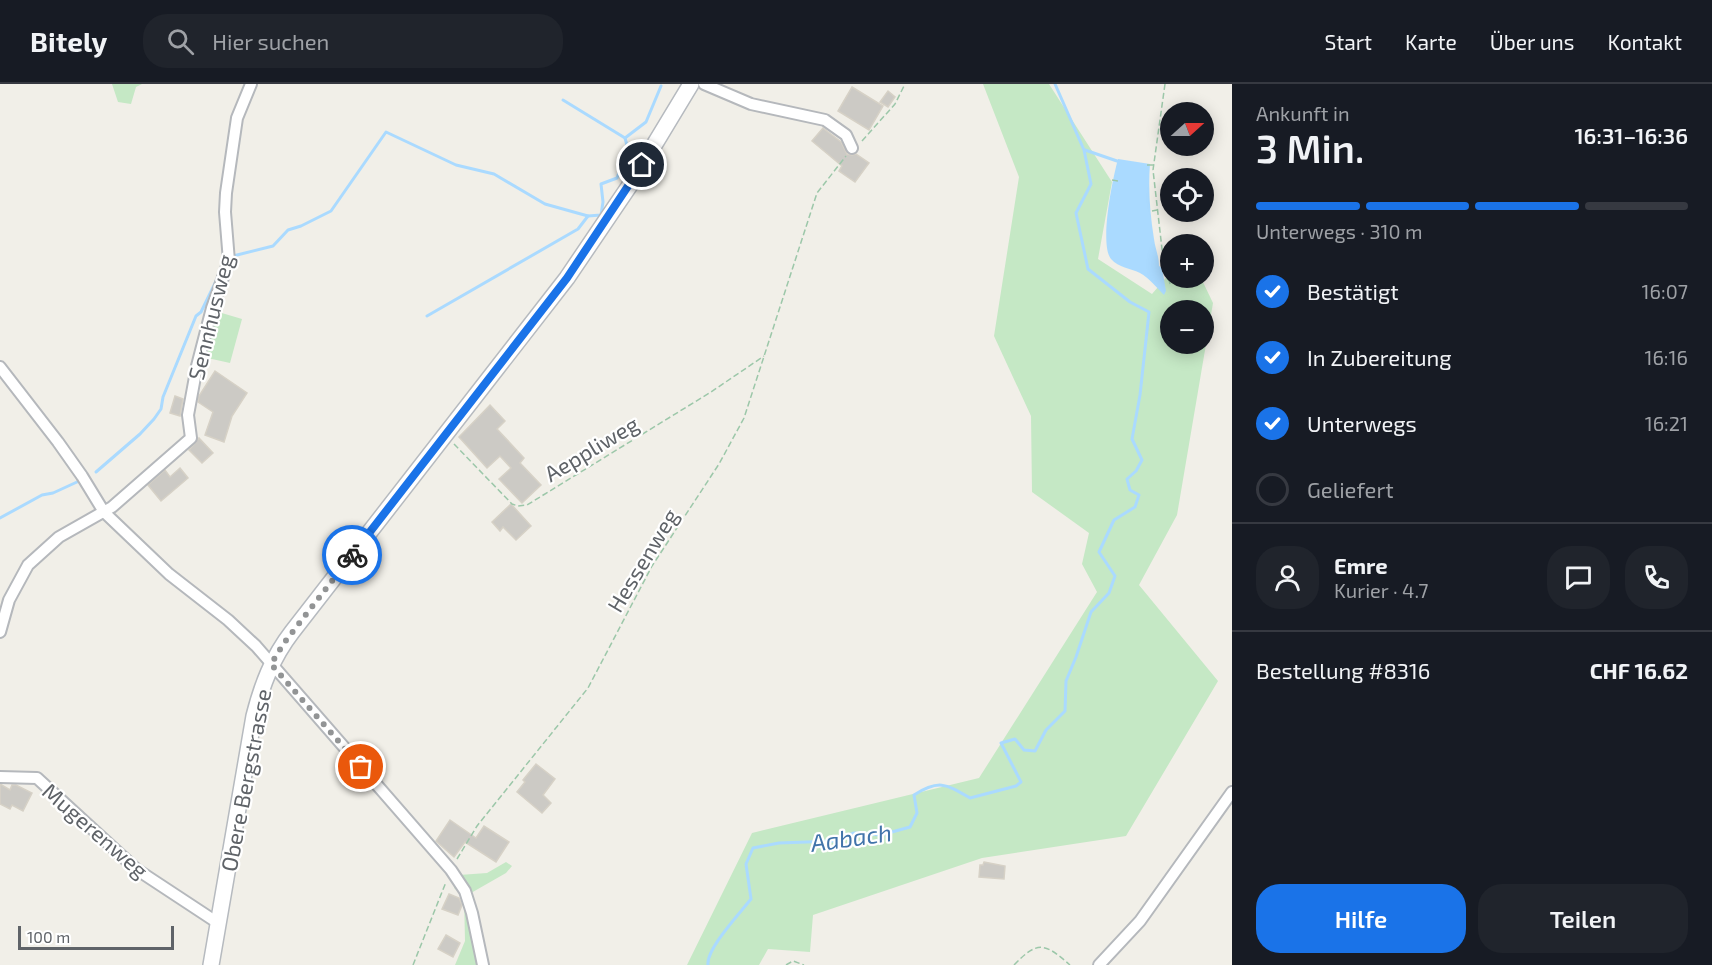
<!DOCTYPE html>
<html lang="de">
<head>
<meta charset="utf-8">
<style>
	:root { --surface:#171b24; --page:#20242c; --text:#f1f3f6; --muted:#9ea1a6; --line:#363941; --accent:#1a73e8 }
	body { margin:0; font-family:"Exo 2",sans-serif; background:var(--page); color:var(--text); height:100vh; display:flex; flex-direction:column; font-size:22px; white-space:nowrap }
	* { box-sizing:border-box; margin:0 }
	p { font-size:20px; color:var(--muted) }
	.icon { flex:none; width:33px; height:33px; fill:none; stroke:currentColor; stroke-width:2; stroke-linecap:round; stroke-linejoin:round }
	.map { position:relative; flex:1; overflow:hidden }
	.details { display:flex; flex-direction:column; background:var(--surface); width:480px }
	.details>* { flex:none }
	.needle { width:39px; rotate:69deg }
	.controls { position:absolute; left:1160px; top:18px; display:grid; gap:12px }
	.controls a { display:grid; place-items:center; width:54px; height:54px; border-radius:50%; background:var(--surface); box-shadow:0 3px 15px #0003; font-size:30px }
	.scale { position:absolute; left:18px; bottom:15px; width:156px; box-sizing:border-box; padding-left:6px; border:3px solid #5f6368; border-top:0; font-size:16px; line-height:21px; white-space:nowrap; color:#5f6368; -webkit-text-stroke:4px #fff; paint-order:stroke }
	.pin { position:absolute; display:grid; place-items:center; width:51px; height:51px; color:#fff; margin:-26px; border:3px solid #fff; border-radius:50%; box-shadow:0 2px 6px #0007 }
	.courier { position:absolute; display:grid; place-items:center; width:60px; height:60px; margin:-30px; border:4px solid #1a73e8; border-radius:50%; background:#fff; color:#222; box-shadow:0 2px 8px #0007 }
	.head em { font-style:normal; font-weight:600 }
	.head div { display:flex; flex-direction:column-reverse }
	.head { display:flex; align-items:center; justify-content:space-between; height:102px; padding:0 24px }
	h1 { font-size:39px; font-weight:600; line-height:45px }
	.bar { display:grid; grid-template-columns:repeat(4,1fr); gap:9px 6px; align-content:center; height:72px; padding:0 24px }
	.bar i { height:8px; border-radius:4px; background:var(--line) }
	.bar .on { background:var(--accent) }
	.bar p { grid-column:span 4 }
	.line { display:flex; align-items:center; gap:15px; padding:0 24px; border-top:2px solid var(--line) }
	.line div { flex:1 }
	.round { display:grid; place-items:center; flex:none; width:63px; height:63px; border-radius:24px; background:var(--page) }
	ol { padding:0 24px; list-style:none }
	li { display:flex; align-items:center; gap:18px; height:66px }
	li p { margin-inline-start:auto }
	li .icon { padding:6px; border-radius:50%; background:var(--accent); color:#fff; stroke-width:4 }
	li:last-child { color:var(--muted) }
	li i { width:33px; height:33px; border:3px solid var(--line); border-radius:50% }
	.action { display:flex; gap:12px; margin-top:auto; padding:12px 24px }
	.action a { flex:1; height:69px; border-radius:24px; background:var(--accent); color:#fff; font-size:24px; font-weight:600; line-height:69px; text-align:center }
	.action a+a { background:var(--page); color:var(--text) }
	header { display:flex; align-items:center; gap:36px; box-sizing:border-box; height:84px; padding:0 30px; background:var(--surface); border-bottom:2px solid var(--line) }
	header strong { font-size:28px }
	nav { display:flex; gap:33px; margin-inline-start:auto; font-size:21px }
	.search { width:420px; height:54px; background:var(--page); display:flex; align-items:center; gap:15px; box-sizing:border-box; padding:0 21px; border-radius:24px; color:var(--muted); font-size:22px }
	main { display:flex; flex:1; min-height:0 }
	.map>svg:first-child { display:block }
	.green { fill:#c5e8c5; fill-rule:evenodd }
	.water { fill:#aadaff }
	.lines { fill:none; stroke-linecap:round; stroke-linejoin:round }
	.stream { stroke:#aadaff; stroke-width:3 }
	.building { fill:#cccac5; stroke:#d6d1c6; stroke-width:1.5 }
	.street-casing { stroke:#b5b8bc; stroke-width:14 }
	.secondary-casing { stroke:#b6babf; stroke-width:18 }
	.path { stroke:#9cc7a9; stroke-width:1.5; stroke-dasharray:6 3; stroke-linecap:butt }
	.street { stroke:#fff; stroke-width:10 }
	.secondary { stroke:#fff; stroke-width:15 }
	.done { stroke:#929495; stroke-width:6; stroke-dasharray:0 10.8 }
	.route { stroke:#1a73e8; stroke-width:8 }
	.labels { text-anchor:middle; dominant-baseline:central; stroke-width:4.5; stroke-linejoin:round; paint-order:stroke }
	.street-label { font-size:22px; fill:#5f6368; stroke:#fff }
	.water-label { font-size:24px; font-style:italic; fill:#4174aa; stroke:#fff }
</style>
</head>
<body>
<header>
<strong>Bitely</strong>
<div class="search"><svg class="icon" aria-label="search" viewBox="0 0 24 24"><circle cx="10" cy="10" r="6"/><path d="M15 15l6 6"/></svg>Hier suchen</div>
<nav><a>Start</a><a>Karte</a><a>Über uns</a><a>Kontakt</a></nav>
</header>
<main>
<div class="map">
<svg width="1232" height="881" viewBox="0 0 1232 881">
	<rect width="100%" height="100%" fill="#f1efe8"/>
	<!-- green -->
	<g class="green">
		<path d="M112 0H142L136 3 131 20 118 18Z"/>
		<path d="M983 0H1049L1112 98 1098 175 1152 210 1170 189V194H1201L1213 219 1177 431 1139 501 1218 597 1126 752 982 774 813 831 810 868 768 865 759 881H687L752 749 979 694 1097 508 1082 480 1089 449 1032 408 1031 332 994 252 1019 93ZM1170 226H1203V260H1170Z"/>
		<path d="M215 227 242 235 230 279 203 273Z"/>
		<path d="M506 778 512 782 506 789 471 809 482 881H455L465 857 464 812 454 804 459 791 487 789Z"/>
	</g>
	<!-- water -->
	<path class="water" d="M1118 75 1150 80C1148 105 1150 130 1154 155 1155 164 1159 172 1159 182L1162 184 1166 207 1164 211C1157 204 1149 194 1140 189 1130 184 1119 184 1111 175 1099 160 1113 93 1118 75Z"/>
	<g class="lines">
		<!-- stream -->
		<g class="stream">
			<path d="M563 16 625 54"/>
			<path d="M1085 66 1117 77"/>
			<path d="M233 172 273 162 288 146 301 142 331 127 386 48 456 81 494 90 545 120 588 132 601 131 603 118 601 100 617 94 628 65 625 54 646 38 661 2"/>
			<path d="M427 232 578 145 588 132"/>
			<path d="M96 388 140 350 154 335 161 325 163 313 196 232 201 228 219 191"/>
			<path d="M0 434 42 411 53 409 77 398"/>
			<path d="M708 881C706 865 740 829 751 815L746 780 753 764 779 759 834 757 854 749 881 751 910 743 917 729 914 711C939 695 946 700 970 714L1016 702 1021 698 1001 659 1015 655 1024 666 1035 667 1046 646 1065 627 1066 597 1076 573 1091 528 1109 509 1115 492 1099 468 1114 436 1135 423 1139 411 1130 406 1127 395 1136 387 1142 376 1132 355 1140 311 1149 228 1130 218 1088 185 1076 129 1091 100 1084 66 1055 0"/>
		</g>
	</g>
	<!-- building -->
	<g class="building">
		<path d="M852 3 883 22 869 46 838 27Z"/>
		<path d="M888 7 895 13 888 23 880 18Z"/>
		<path d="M823 44 841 58 847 70 852 71 856 70 869 79 855 98 839 87 842 82 812 57Z"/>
		<path d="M215 287 247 309 232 332 224 358 205 351 213 328 198 318 199 312Z"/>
		<path d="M175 312 183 315 180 332 170 329Z"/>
		<path d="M490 321 505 337 497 345 524 374 520 379 541 401 522 419 499 395 511 384 500 372 487 384 459 353Z"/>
		<path d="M199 354 213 369 202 379 189 366Z"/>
		<path d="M180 384 188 394 161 417 148 401 165 386 170 393Z"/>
		<path d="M511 420 531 442 516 456 503 443 500 447 492 438Z"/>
		<path d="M536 680 555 695 543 711 551 719 542 729 517 708 525 698 523 696Z"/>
		<path d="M0 700 10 706 12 701H16L32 709 23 727 12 721 10 725 0 720Z"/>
		<path d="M450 736 476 754 484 742 509 758 496 778 465 758 454 773 436 757Z"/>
		<path d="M984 778 1005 782 1004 795 979 793 980 781H983Z"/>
		<path d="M449 810 459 814 462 821 458 831 442 825Z"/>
		<path d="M446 851 460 859 453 873 438 865Z"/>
	</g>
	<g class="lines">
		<!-- street casing -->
		<g class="street-casing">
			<g id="street">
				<path d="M704 0 751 20 825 36 846 51 852 64"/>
				<path d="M0 283 58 358 82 392 104 428 169 490 228 536 256 562 451 786 465 807 472 829 483 881"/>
				<path d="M0 548 9 516 28 481 59 453 112 423 191 354 188 331 197 282 212 224 229 177 225 128 226 109 237 34 251 0"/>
				<path d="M0 693 37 694 136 785 218 839"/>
				<path d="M1099 881 1140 837 1232 708"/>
			</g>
		</g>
		<!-- secondary casing -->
		<g class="secondary-casing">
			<path id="secondary" d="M211 881 254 632C262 601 272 574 292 548L567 194 630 101 691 0"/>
		</g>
		<!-- path -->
		<g class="path">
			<path d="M1165 0 1153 86 1162 165 1170 200"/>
			<path d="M862 57 895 20 905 0"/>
			<path d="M1147 81H1153"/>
			<path d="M1112 96 1118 97"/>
			<path d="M1152 127 1157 126"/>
			<path d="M454 360 512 420 518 422 527 421 711 308 764 272"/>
			<path d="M457 775 477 742 588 604 652 482 719 380 744 334 817 109 846 72"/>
			<path d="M413 881 446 798"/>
			<path d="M786 881 793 877 804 881"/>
			<path d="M1014 881C1038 856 1045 859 1070 881"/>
		</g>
		<!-- street -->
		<use href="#street" class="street"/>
		<!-- secondary -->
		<use href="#secondary" class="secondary"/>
	</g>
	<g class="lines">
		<!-- done -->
		<path class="done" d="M352 471 284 559 271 580 361 683"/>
		<!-- route -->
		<path class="route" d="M352 471 567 194 642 81"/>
	</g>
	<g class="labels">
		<!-- street labels -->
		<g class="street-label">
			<text transform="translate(210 233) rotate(-76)">Sennhusweg</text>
			<text transform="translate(591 364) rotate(-31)">Aeppliweg</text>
			<text transform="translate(642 476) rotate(-59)">Hessenweg</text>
			<text transform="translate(245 696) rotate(-79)">Obere Bergstrasse</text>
			<text transform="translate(96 746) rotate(41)">Mugerenweg</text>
		</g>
		<!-- water labels -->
		<g class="water-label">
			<text transform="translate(851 753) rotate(-8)">Aabach</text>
		</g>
	</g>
</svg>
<div class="controls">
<a><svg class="needle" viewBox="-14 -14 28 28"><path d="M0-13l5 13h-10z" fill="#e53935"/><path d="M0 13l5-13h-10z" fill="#9ea1a6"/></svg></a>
<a><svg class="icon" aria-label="locate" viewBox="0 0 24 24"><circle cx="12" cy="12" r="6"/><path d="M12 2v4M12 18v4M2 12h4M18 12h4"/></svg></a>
<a>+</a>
<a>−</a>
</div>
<div class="scale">100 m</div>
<div class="pin" style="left:361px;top:683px;background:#ea580c"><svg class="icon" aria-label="bag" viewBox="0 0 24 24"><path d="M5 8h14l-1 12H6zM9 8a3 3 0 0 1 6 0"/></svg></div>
<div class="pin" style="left:642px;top:81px;background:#1f2937"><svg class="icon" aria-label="home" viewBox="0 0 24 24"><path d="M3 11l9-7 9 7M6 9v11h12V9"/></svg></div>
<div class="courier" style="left:352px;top:471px"><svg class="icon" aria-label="bike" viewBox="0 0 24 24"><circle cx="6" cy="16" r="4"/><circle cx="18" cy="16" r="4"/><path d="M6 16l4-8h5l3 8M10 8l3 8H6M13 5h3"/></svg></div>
</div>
<section class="details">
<div class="head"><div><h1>3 Min.</h1><p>Ankunft in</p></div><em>16:31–16:36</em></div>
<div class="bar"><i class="on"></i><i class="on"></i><i class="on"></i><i></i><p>Unterwegs · 310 m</p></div>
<ol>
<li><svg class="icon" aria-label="check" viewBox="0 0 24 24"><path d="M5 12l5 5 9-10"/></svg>Bestätigt<p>16:07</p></li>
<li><svg class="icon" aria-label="check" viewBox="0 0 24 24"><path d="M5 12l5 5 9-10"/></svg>In Zubereitung<p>16:16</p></li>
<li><svg class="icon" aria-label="check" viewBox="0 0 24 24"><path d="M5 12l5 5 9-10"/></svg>Unterwegs<p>16:21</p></li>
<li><i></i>Geliefert</li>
</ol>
<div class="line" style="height:108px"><a class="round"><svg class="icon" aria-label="person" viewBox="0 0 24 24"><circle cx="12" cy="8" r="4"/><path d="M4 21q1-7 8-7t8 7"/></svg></a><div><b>Emre</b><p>Kurier · 4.7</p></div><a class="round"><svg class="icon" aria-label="chat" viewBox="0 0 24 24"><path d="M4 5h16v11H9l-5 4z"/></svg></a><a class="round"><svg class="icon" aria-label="phone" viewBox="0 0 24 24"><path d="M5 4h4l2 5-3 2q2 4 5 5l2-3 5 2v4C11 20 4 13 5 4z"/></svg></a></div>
<div class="line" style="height:78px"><div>Bestellung #8316</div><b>CHF 16.62</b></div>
<div class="action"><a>Hilfe</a><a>Teilen</a></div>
</section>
</main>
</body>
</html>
